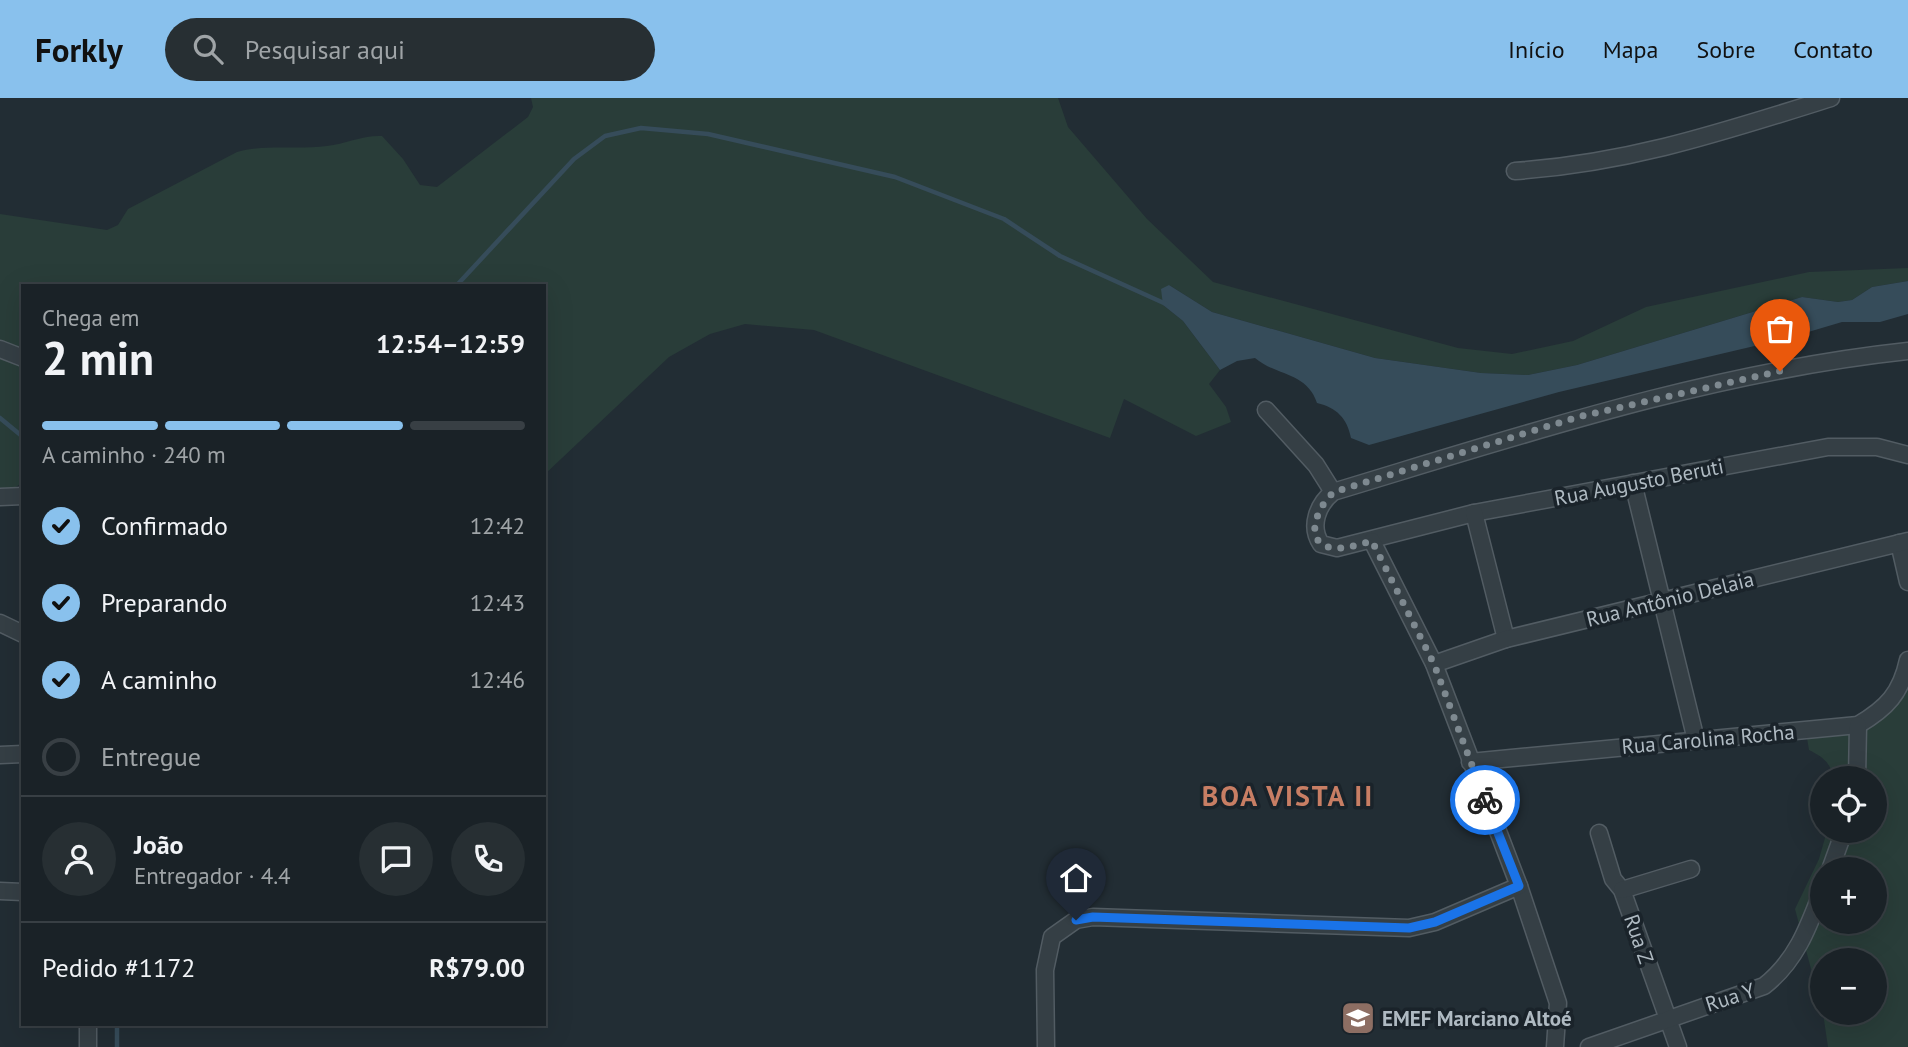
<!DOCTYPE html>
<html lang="pt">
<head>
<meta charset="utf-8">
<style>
	:root { --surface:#1a2227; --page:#272f33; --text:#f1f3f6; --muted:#9fa4a7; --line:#383f44; --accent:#89c1ed }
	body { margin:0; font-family:"PT Sans",sans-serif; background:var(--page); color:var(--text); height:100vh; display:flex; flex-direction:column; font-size:26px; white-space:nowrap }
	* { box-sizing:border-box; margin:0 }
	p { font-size:23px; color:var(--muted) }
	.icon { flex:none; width:38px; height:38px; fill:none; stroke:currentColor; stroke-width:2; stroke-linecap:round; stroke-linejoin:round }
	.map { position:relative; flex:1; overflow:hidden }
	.panel { position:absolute; left:21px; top:186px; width:525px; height:742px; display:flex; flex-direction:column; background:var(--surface); border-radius:0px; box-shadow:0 7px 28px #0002,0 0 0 2px var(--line) }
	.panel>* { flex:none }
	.tools { position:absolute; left:1810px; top:668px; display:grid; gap:14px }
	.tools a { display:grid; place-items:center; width:77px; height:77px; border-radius:50%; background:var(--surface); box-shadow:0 7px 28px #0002,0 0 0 2px var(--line); font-size:35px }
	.pin { position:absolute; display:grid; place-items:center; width:60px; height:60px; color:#fff; margin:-72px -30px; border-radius:50% 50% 50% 0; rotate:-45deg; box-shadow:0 0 7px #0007 }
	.pin .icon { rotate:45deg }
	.courier { position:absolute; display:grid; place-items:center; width:70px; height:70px; margin:-35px; border:5px solid #1a73e8; border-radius:50%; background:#fff; color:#222; box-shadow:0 2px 9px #0007 }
	.summary em { font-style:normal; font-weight:700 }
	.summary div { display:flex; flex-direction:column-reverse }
	.summary { display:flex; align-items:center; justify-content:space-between; height:119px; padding:0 21px }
	h1 { font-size:46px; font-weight:700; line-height:52px }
	.bar { display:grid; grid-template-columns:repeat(4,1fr); gap:10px 7px; align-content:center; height:84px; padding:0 21px }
	.bar i { height:9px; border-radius:5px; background:var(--line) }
	.bar .selected { background:var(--accent) }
	.bar p { grid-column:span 4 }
	.line { display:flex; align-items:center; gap:18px; padding:0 21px; border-top:2px solid var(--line) }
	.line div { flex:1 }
	.round { display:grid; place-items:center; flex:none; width:74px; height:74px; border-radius:37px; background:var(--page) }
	ol { padding:0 21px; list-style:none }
	li { display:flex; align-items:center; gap:21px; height:77px }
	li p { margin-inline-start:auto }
	li .icon { padding:7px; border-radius:50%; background:var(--accent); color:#111; stroke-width:4 }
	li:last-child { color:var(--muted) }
	li i { width:38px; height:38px; border:4px solid var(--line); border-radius:50% }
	header { display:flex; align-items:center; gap:42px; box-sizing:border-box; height:98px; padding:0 35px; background:var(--accent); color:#111 }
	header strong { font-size:33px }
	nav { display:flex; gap:38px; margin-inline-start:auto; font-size:24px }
	.search { width:490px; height:63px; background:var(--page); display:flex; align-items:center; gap:18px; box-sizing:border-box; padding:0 24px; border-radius:38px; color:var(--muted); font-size:26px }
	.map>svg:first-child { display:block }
	.green { fill:#293d39; fill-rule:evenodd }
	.water { fill:#364c5a }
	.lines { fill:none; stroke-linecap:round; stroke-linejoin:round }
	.stream { stroke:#364c5a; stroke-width:4.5 }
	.minor-casing { stroke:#525c63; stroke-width:19 }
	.minor { stroke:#353f45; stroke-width:16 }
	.done { stroke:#7e8990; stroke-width:7; stroke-dasharray:0 12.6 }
	.route { stroke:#1a73e8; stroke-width:9 }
	.labels { text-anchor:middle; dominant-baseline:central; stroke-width:7; stroke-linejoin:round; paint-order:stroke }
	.street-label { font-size:21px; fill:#afbac2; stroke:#1a232a }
	.poi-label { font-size:21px; font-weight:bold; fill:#afbac2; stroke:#1a232a; text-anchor:start }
	.district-label { font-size:28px; font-weight:bold; letter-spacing:2px; fill:#c87e64; stroke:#1a232a }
</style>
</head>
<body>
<header>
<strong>Forkly</strong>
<div class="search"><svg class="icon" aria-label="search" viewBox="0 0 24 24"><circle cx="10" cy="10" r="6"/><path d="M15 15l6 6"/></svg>Pesquisar aqui</div>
<nav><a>Início</a><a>Mapa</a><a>Sobre</a><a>Contato</a></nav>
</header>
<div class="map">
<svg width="1908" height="949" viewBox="0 0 1908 949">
	<rect width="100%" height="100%" fill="#222d34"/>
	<!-- green -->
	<g class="green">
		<path d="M531 0H1058L1068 29 1147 121 1213 184 1458 250 1512 256 1573 243 1646 209 1809 174 1908 170V183L1872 189 1852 202 1838 204 1802 199 1577 267 1528 277 1481 275 1375 260 1212 214 1169 187 1163 207 1183 223 1220 272 1209 286 1226 309 1231 324 1196 338 1124 301 1110 340 814 232 745 226 710 236 669 259 544 377V187H23V384L13 391 0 392V116L107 132 118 127 128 111 237 54C266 46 297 52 327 48 345 46 363 37 382 38L403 61 420 87 437 89 528 19 533 9Z"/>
		<path d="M1908 584V949H1828L1823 915H1874V863H1822V912L1795 811 1819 761 1827 733H1874V681H1834C1831 665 1823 659 1809 652L1807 640 1812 634 1876 621 1894 609 1897 598ZM1822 772H1874V824H1822Z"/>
	</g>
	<!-- water -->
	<path class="water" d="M1908 183V216L1880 224H1842L1788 240 1559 294 1369 347 1351 340C1347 320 1337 310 1317 305 1307 274 1276 278 1255 260L1237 263 1220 272 1183 223 1163 207 1161 191 1169 187 1212 214 1375 260 1481 275 1528 277 1577 267 1802 199 1838 204 1852 202 1872 189Z"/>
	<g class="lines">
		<!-- stream -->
		<g class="stream">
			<path d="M457 187 574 61 605 38 641 30 708 36 895 79 1004 121 1060 158 1166 206"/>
			<path d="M0 320 23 339"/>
			<path d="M117 926V949"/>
		</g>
		<!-- minor casing -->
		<g class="minor-casing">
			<g id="minor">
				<path d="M1515 73C1630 65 1722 34 1831 0"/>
				<path d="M0 251 23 260"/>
				<path d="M1908 253C1711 274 1522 337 1333 394 1318 406 1309 428 1321 446L1337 450 1474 415 1828 349H1877L1908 357"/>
				<path d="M1266 312 1316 367 1333 394"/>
				<path d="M1633 385 1696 642"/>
				<path d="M0 399 23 398"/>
				<path d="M1474 415 1506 541"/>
				<path d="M1372 443 1434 566 1519 788 1558 905 1555 949"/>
				<path d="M1899 445 1908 484"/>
				<path d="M0 525 23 536"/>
				<path d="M1434 566 1506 541 1908 443"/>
				<path d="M0 657 23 656"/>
				<path d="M1470 664 1858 627C1887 610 1901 595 1908 562"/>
				<path d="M1857 681 1858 627"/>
				<path d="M1599 735 1613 781 1622 792 1678 949"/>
				<path d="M1830 772 1844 733"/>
				<path d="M1622 792 1691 771"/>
				<path d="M0 793 23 794"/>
				<path d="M88 926V949"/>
				<path d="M1046 949 1045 872 1052 839 1076 822 1093 819 1409 830 1435 824 1519 788"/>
				<path d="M1589 949 1764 888C1796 863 1808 830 1822 793"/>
			</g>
		</g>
		<!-- minor -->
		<use href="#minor" class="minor"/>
	</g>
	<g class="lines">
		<!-- done -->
		<path class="done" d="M1485 702 1434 566 1372 443C1359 446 1341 453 1328 449 1302 441 1320 405 1334 394L1578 319 1780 273"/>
		<!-- route -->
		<path class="route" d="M1076 822 1093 819 1409 830 1435 824 1519 788 1485 702"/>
	</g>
	<!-- icons -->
	<defs>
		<g id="school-square" transform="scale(1.75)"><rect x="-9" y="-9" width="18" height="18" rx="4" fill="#8d6e63" stroke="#1a232a"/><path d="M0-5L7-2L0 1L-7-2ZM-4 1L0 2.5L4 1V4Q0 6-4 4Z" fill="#fff"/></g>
	</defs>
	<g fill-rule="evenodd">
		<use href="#school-square" x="1358" y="920"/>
	</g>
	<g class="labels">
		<!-- street labels -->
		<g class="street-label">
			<text transform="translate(1639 384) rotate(-11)">Rua Augusto Beruti</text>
			<text transform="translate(1670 501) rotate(-14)">Rua Antônio Delaia</text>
			<text transform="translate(1708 641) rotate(-5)">Rua Carolina Rocha</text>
			<text transform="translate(1639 841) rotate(71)">Rua Z</text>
			<text transform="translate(1730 899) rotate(-18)">Rua Y</text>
		</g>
		<!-- poi labels -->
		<g class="poi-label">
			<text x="1382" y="920">EMEF Marciano Altoé</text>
		</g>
		<!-- district labels -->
		<g class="district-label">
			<text x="1288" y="697">BOA VISTA II</text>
		</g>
	</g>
</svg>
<div class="tools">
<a><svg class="icon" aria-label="locate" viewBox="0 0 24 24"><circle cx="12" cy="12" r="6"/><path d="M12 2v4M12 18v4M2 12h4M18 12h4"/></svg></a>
<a>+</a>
<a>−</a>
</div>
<div class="pin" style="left:1780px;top:273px;background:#ea580c"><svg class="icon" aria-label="bag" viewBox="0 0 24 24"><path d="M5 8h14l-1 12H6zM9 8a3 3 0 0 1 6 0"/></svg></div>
<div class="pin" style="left:1076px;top:822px;background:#1f2937"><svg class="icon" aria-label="home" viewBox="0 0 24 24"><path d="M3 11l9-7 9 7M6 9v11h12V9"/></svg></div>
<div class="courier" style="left:1485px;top:702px"><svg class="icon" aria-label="bike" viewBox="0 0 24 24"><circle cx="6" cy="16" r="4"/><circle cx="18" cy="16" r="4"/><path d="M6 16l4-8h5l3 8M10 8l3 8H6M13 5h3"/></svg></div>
<section class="panel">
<div class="summary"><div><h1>2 min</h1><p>Chega em</p></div><em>12:54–12:59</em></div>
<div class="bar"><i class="selected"></i><i class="selected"></i><i class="selected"></i><i></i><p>A caminho · 240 m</p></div>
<ol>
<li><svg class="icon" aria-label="check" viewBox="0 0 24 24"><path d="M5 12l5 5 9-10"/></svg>Confirmado<p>12:42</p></li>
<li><svg class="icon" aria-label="check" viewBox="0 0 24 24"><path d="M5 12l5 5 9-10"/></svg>Preparando<p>12:43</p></li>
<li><svg class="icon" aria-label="check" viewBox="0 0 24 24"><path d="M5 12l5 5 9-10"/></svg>A caminho<p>12:46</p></li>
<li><i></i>Entregue</li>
</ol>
<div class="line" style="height:126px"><a class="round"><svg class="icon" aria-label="person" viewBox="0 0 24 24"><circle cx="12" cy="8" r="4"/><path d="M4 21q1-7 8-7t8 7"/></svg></a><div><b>João</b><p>Entregador · 4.4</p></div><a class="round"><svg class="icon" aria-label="chat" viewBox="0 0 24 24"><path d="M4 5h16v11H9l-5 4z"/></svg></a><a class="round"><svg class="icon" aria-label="phone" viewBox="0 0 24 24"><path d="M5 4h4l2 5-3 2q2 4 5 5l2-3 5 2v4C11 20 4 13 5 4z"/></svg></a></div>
<div class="line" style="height:91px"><div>Pedido #1172</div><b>R$79.00</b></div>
</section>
</div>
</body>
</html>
